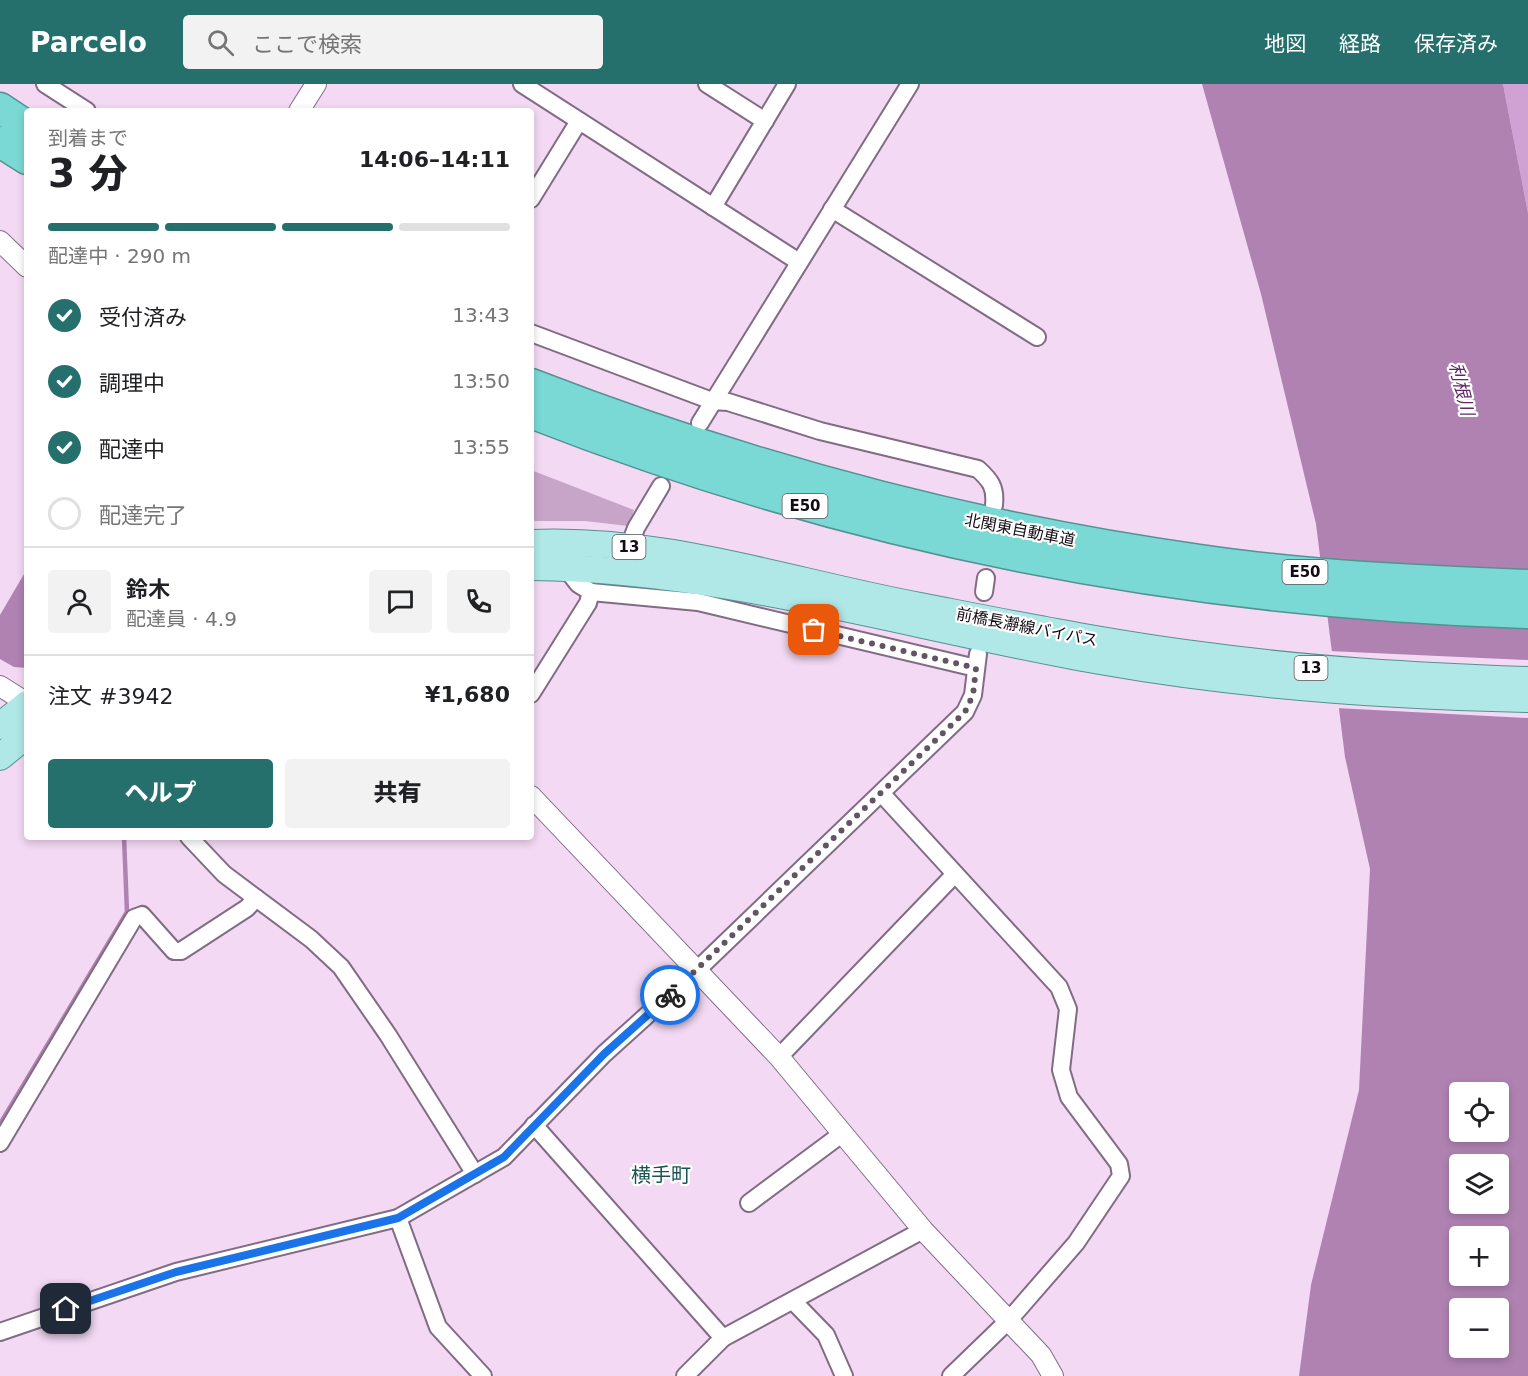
<!DOCTYPE html>
<html lang="ja">
<head>
<meta charset="utf-8">
<style>
	:root { --surface:#fff; --page:#f2f2f2; --text:#202124; --muted:#757577; --line:#e0e0e0; --accent:#256f6d }
	body { margin:0; font-family:"DejaVu Sans","Noto Sans JP",sans-serif; background:var(--page); color:var(--text); height:100vh; display:flex; flex-direction:column; font-size:22px; white-space:nowrap }
	* { box-sizing:border-box; margin:0 }
	p { font-size:20px; color:var(--muted) }
	.icon { flex:none; width:33px; height:33px; fill:none; stroke:currentColor; stroke-width:2; stroke-linecap:round; stroke-linejoin:round }
	.map { position:relative; flex:1; overflow:hidden }
	.sheet { position:absolute; left:24px; top:24px; width:510px; height:732px; display:flex; flex-direction:column; background:var(--surface); border-radius:6px; box-shadow:0 3px 9px #0003 }
	.sheet>* { flex:none }
	.buttons { position:absolute; left:1449px; top:998px; display:grid; gap:12px }
	.buttons a { display:grid; place-items:center; width:60px; height:60px; border-radius:6px; background:var(--surface); box-shadow:0 3px 9px #0003; font-size:30px }
	.pin { position:absolute; display:grid; place-items:center; width:51px; height:51px; color:#fff; margin:-26px; border-radius:12px; box-shadow:0 3px 9px #0006 }
	.courier { position:absolute; display:grid; place-items:center; width:60px; height:60px; margin:-30px; border:4px solid #1a73e8; border-radius:50%; background:#fff; color:#222; box-shadow:0 2px 8px #0007 }
	.head em { font-style:normal; font-weight:800 }
	.head div { display:flex; flex-direction:column-reverse }
	.head { display:flex; align-items:center; justify-content:space-between; height:102px; padding:0 24px }
	h1 { font-size:39px; font-weight:800; line-height:45px }
	.bar { display:grid; grid-template-columns:repeat(4,1fr); gap:9px 6px; align-content:center; height:72px; padding:0 24px }
	.bar i { height:8px; border-radius:4px; background:var(--line) }
	.bar .current { background:var(--accent) }
	.bar p { grid-column:span 4 }
	.line { display:flex; align-items:center; gap:15px; padding:0 24px; border-top:2px solid var(--line) }
	.line div { flex:1 }
	.round { display:grid; place-items:center; flex:none; width:63px; height:63px; border-radius:6px; background:var(--page) }
	ol { padding:0 24px; list-style:none }
	li { display:flex; align-items:center; gap:18px; height:66px }
	li p { margin-inline-start:auto }
	li .icon { padding:6px; border-radius:50%; background:var(--accent); color:#fff; stroke-width:4 }
	li:last-child { color:var(--muted) }
	li i { width:33px; height:33px; border:3px solid var(--line); border-radius:50% }
	.primary-button { display:flex; gap:12px; margin-top:auto; padding:12px 24px }
	.primary-button a { flex:1; height:69px; border-radius:6px; background:var(--accent); color:#fff; font-size:24px; font-weight:800; line-height:69px; text-align:center }
	.primary-button a+a { background:var(--page); color:var(--text) }
	header { display:flex; align-items:center; gap:36px; box-sizing:border-box; height:84px; padding:0 30px; background:var(--accent); color:#fff }
	header strong { font-size:28px }
	nav { display:flex; gap:33px; margin-inline-start:auto; font-size:21px }
	.search { width:420px; height:54px; background:var(--page); display:flex; align-items:center; gap:15px; box-sizing:border-box; padding:0 21px; border-radius:6px; color:var(--muted); font-size:22px }
	.map>svg:first-child { display:block }
	.green { fill:#c7a5c9 }
	.forest { fill:#d0a2d4 }
	.water { fill:#af82b2; fill-rule:evenodd }
	.pier { fill:#f3d9f4 }
	.lines { fill:none; stroke-linecap:round; stroke-linejoin:round }
	.stream { stroke:#af82b2; stroke-width:4.5 }
	.minor-casing { stroke:#826c84; stroke-width:20 }
	.tertiary-casing { stroke:#826c84; stroke-width:22 }
	.primary-casing { stroke:#569192; stroke-width:28 }
	.motorway-casing { stroke:#569192; stroke-width:33 }
	.minor { stroke:#fff; stroke-width:16 }
	.tertiary { stroke:#fff; stroke-width:20 }
	.primary { stroke:#afe8e6; stroke-width:26 }
	.motorway { stroke:#7ad9d5; stroke-width:30 }
	.done { stroke:#625463; stroke-width:6; stroke-dasharray:0 10.8 }
	.route { stroke:#1a73e8; stroke-width:8 }
	.labels { text-anchor:middle; dominant-baseline:central; stroke-width:4.5; stroke-linejoin:round; paint-order:stroke }
	.shield { fill:#fff; stroke:#5a555b; stroke-width:1.5 }
	.shield-label { font-size:15px; font-weight:bold; fill:#140c15 }
	.street-label { font-size:16px; fill:#140c15; stroke:#fff }
	.water-label { font-size:18px; font-style:italic; fill:#602865; stroke:#fff }
	.quarter-label { font-size:20px; fill:#185452; stroke:#fff }
</style>
</head>
<body>
<header>
<strong>Parcelo</strong>
<div class="search"><svg class="icon" aria-label="search" viewBox="0 0 24 24"><circle cx="10" cy="10" r="6"/><path d="M15 15l6 6"/></svg>ここで検索</div>
<nav><a>地図</a><a>経路</a><a>保存済み</a></nav>
</header>
<div class="map">
<svg width="1528" height="1292" viewBox="0 0 1528 1292">
	<rect width="100%" height="100%" fill="#f3d9f4"/>
	<!-- green -->
	<path class="green" d="M531 386 634 426 628 442 585 437H531Z"/>
	<!-- forest -->
	<path class="forest" d="M1503 0H1528V129Z"/>
	<!-- water -->
	<g class="water">
		<path d="M1202 0H1503L1528 129V1292H1299L1311 1201 1359 1006 1370 785 1345 673 1316 440 1261 210ZM1460 1008H1498V1047H1460ZM1460 1080H1498V1119H1460ZM1460 1152H1498V1191H1460ZM1460 1224H1498V1263H1460Z"/>
		<path d="M27 485V584L14 583 0 575V531Z"/>
	</g>
	<!-- pier -->
	<path class="pier" d="M1329 567 1528 576V634L1336 624Z"/>
	<g class="lines">
		<!-- stream -->
		<path class="stream" d="M0 1040 127 828 124 753"/>
		<!-- minor casing -->
		<g class="minor-casing">
			<g id="minor">
				<path d="M45 0 87 27"/>
				<path d="M522 0 799 178"/>
				<path d="M707 0 765 37"/>
				<path d="M531 115 579 37"/>
				<path d="M713 123 787 0"/>
				<path d="M832 125 1037 253"/>
				<path d="M531 249 712 317 728 318 820 347 978 385C990 396 996 403 994 421"/>
				<path d="M700 339 910 0"/>
				<path d="M629 463 636 444 661 402"/>
				<path d="M565 483 578 500 591 508 698 518 976 584"/>
				<path d="M984 508 986 494"/>
				<path d="M531 610 588 519 591 508"/>
				<path d="M882 710 1059 903 1068 925 1061 986 1069 1013 1119 1080 1121 1092 1076 1159 1009 1236 951 1292"/>
				<path d="M189 753 224 790 311 855 341 883 388 951 475 1090"/>
				<path d="M779 973 955 790"/>
				<path d="M534 1041 723 1254"/>
				<path d="M0 1059 134 834 142 831 174 867H181L247 824 256 814"/>
				<path d="M749 1119 843 1049"/>
				<path d="M398 1134 438 1243 483 1292"/>
				<path d="M793 1217 826 1251 844 1292"/>
				<path d="M0 1248 176 1188 398 1134 504 1073 604 970 696 887 965 628 973 611 978 570"/>
				<path d="M685 1292 723 1254 923 1146"/>
			</g>
		</g>
		<!-- tertiary casing -->
		<g class="tertiary-casing">
			<g id="tertiary">
				<path d="M299 27 316 0"/>
				<path d="M0 157 27 183"/>
				<path d="M0 602 27 619"/>
				<path d="M531 712 779 973 923 1146 1041 1271 1053 1292"/>
			</g>
		</g>
		<!-- primary casing -->
		<g class="primary-casing">
			<g id="primary">
				<path d="M531 459C664 453 791 498 920 522 1013 540 1106 559 1200 571 1309 586 1418 592 1528 596"/>
				<path d="M531 483C724 485 911 544 1100 577 1241 602 1385 612 1528 615"/>
				<path d="M0 642 27 620"/>
				<path d="M0 673 27 651"/>
			</g>
		</g>
		<!-- motorway casing -->
		<g class="motorway-casing">
			<g id="motorway">
				<path d="M0 24 27 42"/>
				<path d="M0 58 27 75"/>
				<path d="M531 300C748 384 970 444 1200 476 1309 492 1419 497 1528 501"/>
				<path d="M531 329C856 456 1180 518 1528 529"/>
			</g>
		</g>
		<!-- minor -->
		<use href="#minor" class="minor"/>
		<!-- tertiary -->
		<use href="#tertiary" class="tertiary"/>
		<!-- primary -->
		<use href="#primary" class="primary"/>
		<!-- motorway -->
		<use href="#motorway" class="motorway"/>
	</g>
	<g class="lines">
		<!-- done -->
		<path class="done" d="M670 911 965 628 973 611 976 584 814 546"/>
		<!-- route -->
		<path class="route" d="M66 1225 176 1188 398 1134 504 1073 604 970 670 911"/>
	</g>
	<g class="labels">
		<!-- shield labels -->
		<g class="shield">
			<rect x="782.5" y="410" width="45" height="24" rx="4.5"/>
			<rect x="612.5" y="451" width="33" height="24" rx="4.5"/>
			<rect x="1282.5" y="476" width="45" height="24" rx="4.5"/>
			<rect x="1294.5" y="572" width="33" height="24" rx="4.5"/>
		</g>
		<g class="shield-label">
			<text x="805" y="422">E50</text>
			<text x="629" y="463">13</text>
			<text x="1305" y="488">E50</text>
			<text x="1311" y="584">13</text>
		</g>
		<!-- street labels -->
		<g class="street-label">
			<text transform="translate(1020 446) rotate(11)">北関東自動車道</text>
			<text transform="translate(1027 543) rotate(11)">前橋長瀞線バイパス</text>
		</g>
		<!-- water labels -->
		<g class="water-label">
			<text transform="translate(1462 305) rotate(76)">利根川</text>
		</g>
		<!-- quarter labels -->
		<g class="quarter-label">
			<text x="661" y="1091">横手町</text>
		</g>
	</g>
</svg>
<div class="buttons">
<a><svg class="icon" aria-label="locate" viewBox="0 0 24 24"><circle cx="12" cy="12" r="6"/><path d="M12 2v4M12 18v4M2 12h4M18 12h4"/></svg></a>
<a><svg class="icon" aria-label="layers" viewBox="0 0 24 24"><path d="M12 4l9 5-9 5-9-5zM3 14l9 5 9-5"/></svg></a>
<a>+</a>
<a>−</a>
</div>
<div class="pin" style="left:814px;top:546px;background:#ea580c"><svg class="icon" aria-label="bag" viewBox="0 0 24 24"><path d="M5 8h14l-1 12H6zM9 8a3 3 0 0 1 6 0"/></svg></div>
<div class="pin" style="left:66px;top:1225px;background:#1f2937"><svg class="icon" aria-label="home" viewBox="0 0 24 24"><path d="M3 11l9-7 9 7M6 9v11h12V9"/></svg></div>
<div class="courier" style="left:670px;top:911px"><svg class="icon" aria-label="bike" viewBox="0 0 24 24"><circle cx="6" cy="16" r="4"/><circle cx="18" cy="16" r="4"/><path d="M6 16l4-8h5l3 8M10 8l3 8H6M13 5h3"/></svg></div>
<section class="sheet">
<div class="head"><div><h1>3 分</h1><p>到着まで</p></div><em>14:06–14:11</em></div>
<div class="bar"><i class="current"></i><i class="current"></i><i class="current"></i><i></i><p>配達中 · 290 m</p></div>
<ol>
<li><svg class="icon" aria-label="check" viewBox="0 0 24 24"><path d="M5 12l5 5 9-10"/></svg>受付済み<p>13:43</p></li>
<li><svg class="icon" aria-label="check" viewBox="0 0 24 24"><path d="M5 12l5 5 9-10"/></svg>調理中<p>13:50</p></li>
<li><svg class="icon" aria-label="check" viewBox="0 0 24 24"><path d="M5 12l5 5 9-10"/></svg>配達中<p>13:55</p></li>
<li><i></i>配達完了</li>
</ol>
<div class="line" style="height:108px"><a class="round"><svg class="icon" aria-label="person" viewBox="0 0 24 24"><circle cx="12" cy="8" r="4"/><path d="M4 21q1-7 8-7t8 7"/></svg></a><div><b>鈴木</b><p>配達員 · 4.9</p></div><a class="round"><svg class="icon" aria-label="chat" viewBox="0 0 24 24"><path d="M4 5h16v11H9l-5 4z"/></svg></a><a class="round"><svg class="icon" aria-label="phone" viewBox="0 0 24 24"><path d="M5 4h4l2 5-3 2q2 4 5 5l2-3 5 2v4C11 20 4 13 5 4z"/></svg></a></div>
<div class="line" style="height:78px"><div>注文 #3942</div><b>¥1,680</b></div>
<div class="primary-button"><a>ヘルプ</a><a>共有</a></div>
</section>
</div>
</body>
</html>
